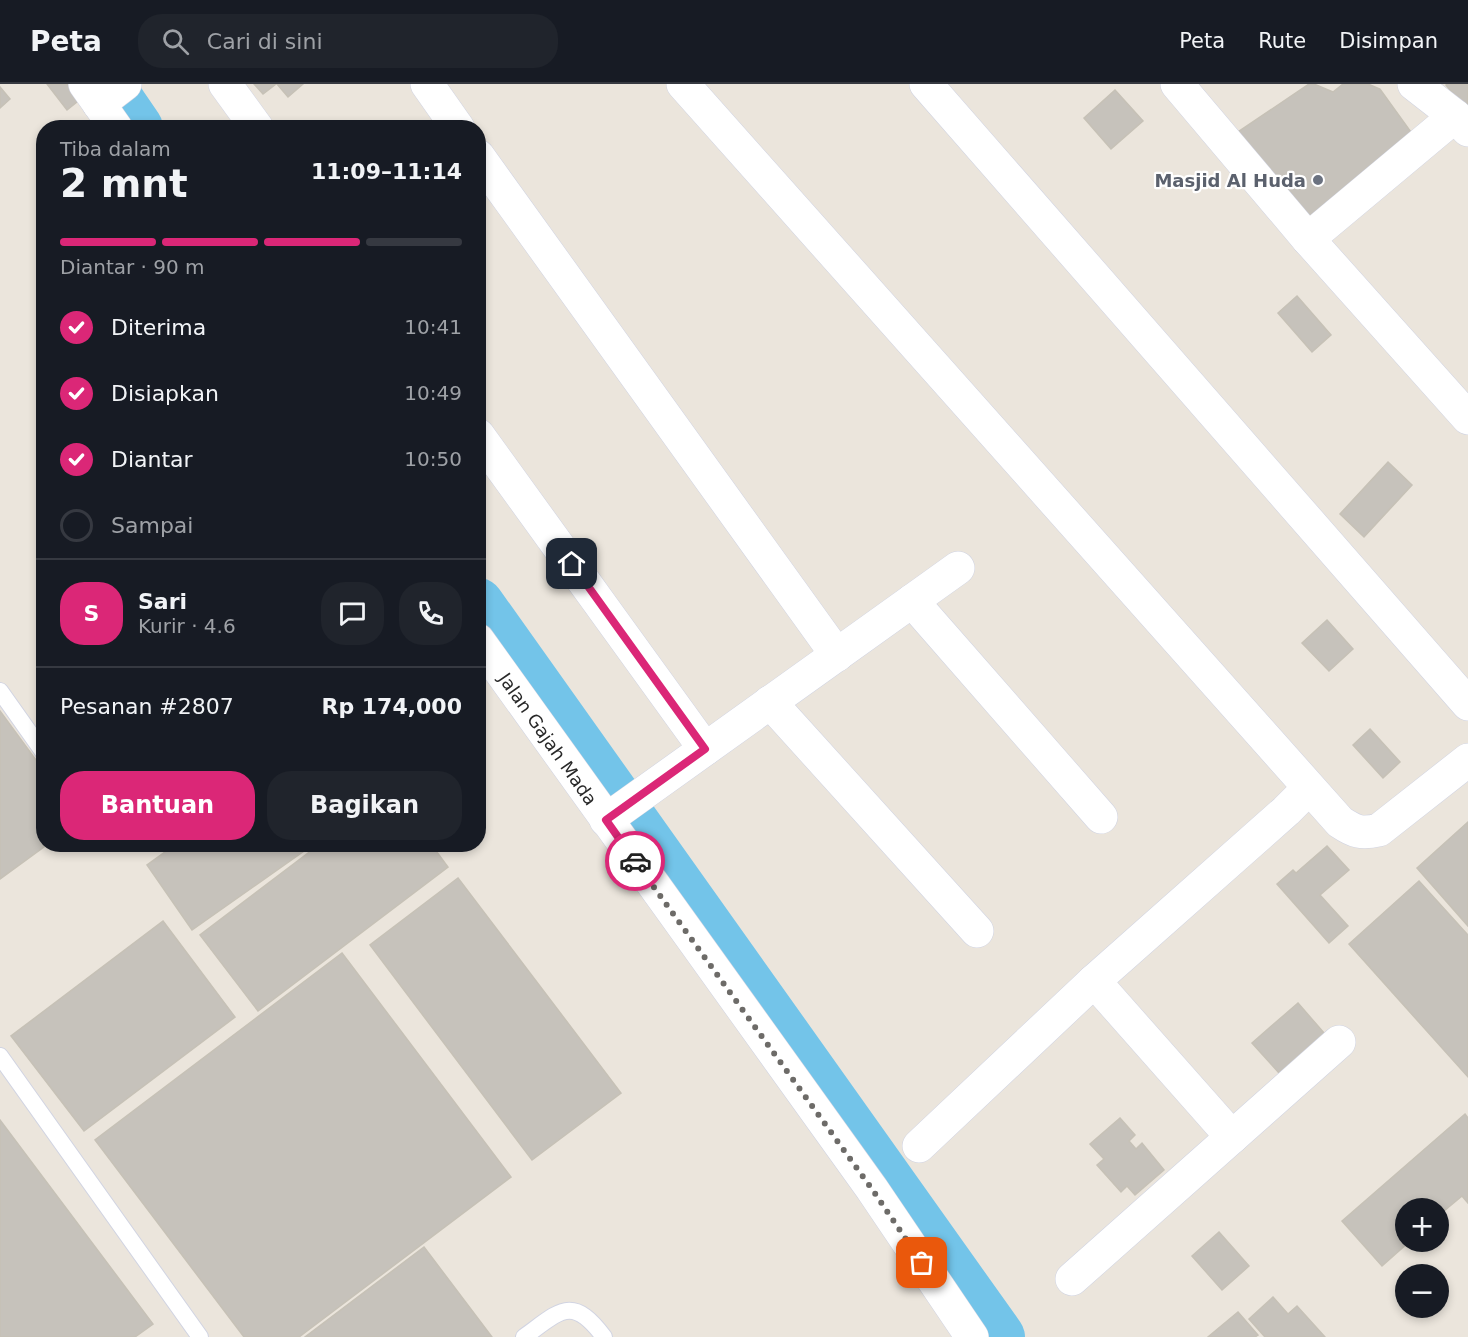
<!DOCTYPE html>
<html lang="id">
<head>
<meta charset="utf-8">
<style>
	:root { --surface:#171b24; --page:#20242c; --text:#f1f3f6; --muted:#9ea1a6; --line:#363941; --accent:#db2777 }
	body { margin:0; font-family:"DejaVu Sans",sans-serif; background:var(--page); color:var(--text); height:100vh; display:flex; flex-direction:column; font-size:22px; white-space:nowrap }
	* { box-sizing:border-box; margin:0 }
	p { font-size:20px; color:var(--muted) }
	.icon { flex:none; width:33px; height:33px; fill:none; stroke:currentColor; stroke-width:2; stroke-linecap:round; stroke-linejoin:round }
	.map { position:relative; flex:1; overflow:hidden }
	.side { position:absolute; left:36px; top:36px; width:450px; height:732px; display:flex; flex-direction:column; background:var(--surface); border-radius:24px; box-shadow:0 3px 9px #0003 }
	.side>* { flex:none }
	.buttons { position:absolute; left:1395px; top:1114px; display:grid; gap:12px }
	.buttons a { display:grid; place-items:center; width:54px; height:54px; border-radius:50%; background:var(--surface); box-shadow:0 3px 9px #0003; font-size:30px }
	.pin { position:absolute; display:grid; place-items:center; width:51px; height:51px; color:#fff; margin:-26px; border-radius:12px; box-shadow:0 3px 9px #0006 }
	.courier { position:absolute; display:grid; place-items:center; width:60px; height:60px; margin:-30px; border:4px solid #db2777; border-radius:50%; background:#fff; color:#222; box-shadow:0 2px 8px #0007 }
	.head em { font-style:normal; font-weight:800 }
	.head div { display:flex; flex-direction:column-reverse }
	.head { display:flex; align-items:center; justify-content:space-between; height:102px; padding:0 24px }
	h1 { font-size:39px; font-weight:800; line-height:45px }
	.bar { display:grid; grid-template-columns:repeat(4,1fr); gap:9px 6px; align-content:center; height:72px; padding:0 24px }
	.bar i { height:8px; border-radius:4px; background:var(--line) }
	.bar .active { background:var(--accent) }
	.bar p { grid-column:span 4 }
	.line { display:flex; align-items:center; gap:15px; padding:0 24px; border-top:2px solid var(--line) }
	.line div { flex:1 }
	.round { display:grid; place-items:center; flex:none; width:63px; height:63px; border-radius:24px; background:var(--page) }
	ol { padding:0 24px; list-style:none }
	li { display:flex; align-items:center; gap:18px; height:66px }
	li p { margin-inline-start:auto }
	li .icon { padding:6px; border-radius:50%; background:var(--accent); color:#fff; stroke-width:4 }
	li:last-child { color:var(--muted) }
	li i { width:33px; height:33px; border:3px solid var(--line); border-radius:50% }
	.action { display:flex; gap:12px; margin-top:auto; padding:12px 24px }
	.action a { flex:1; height:69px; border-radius:24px; background:var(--accent); color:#fff; font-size:24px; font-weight:800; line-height:69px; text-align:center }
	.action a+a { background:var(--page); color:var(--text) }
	header { display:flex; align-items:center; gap:36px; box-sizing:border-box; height:84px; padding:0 30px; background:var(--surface); border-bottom:2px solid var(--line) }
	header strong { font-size:28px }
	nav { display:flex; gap:33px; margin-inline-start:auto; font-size:21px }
	.search { width:420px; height:54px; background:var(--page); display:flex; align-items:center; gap:15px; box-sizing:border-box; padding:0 21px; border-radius:24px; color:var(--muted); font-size:22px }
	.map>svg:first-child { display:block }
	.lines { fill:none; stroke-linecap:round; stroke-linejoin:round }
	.river { stroke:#73c4e9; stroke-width:52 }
	.building { fill:#c6c2bb; stroke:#c6c1b6; stroke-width:1.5 }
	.lane-casing { stroke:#d1d4e2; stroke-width:18 }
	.street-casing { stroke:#d1d4e2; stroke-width:34 }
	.lane { stroke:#fff; stroke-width:16 }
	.street { stroke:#fff; stroke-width:33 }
	.done { stroke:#6d6b68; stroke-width:6; stroke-dasharray:0 10.8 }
	.route { stroke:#db2777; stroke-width:8 }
	.worship-dot { fill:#6b7280; stroke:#fff; stroke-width:2 }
	.labels { text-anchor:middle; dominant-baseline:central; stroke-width:4.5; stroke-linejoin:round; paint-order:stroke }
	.worship-label { font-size:18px; font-weight:bold; fill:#5b616d; stroke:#fff; text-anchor:end }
	.street-label { font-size:18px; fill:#292929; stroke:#fff }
</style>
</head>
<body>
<header>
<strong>Peta</strong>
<div class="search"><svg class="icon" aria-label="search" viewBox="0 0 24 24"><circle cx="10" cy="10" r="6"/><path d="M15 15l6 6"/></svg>Cari di sini</div>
<nav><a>Peta</a><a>Rute</a><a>Disimpan</a></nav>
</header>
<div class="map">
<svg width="1468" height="1253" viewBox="0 0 1468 1253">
	<rect width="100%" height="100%" fill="#ebe5dc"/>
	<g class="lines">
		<!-- river -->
		<g class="river">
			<path d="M107 0 137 44"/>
			<path d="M478 520 999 1253"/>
		</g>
	</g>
	<!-- building -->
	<g class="building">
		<path d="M47 0H71L82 14 67 26Z"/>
		<path d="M254 0H276L263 10Z"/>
		<path d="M277 0H303L288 13Z"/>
		<path d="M1309 0H1314L1333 8 1343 0H1368L1380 5 1416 55 1309 137 1232 52Z"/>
		<path d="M1447 0H1468V19L1464 23 1446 1Z"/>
		<path d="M0 3 10 15 0 24Z"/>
		<path d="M1115 6 1143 37 1111 65 1084 34Z"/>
		<path d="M1297 212 1331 251 1312 268 1278 229Z"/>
		<path d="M1388 378 1412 401 1364 453 1340 430Z"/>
		<path d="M1327 536 1353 565 1329 587 1302 559Z"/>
		<path d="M0 627 44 687V760H48L0 795Z"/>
		<path d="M1370 645 1400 678 1383 694 1353 661Z"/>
		<path d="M1468 738V842L1417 784Z"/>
		<path d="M176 760H314L192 846 147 781Z"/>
		<path d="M320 760H431L448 783 258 927 200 851Z"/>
		<path d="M1327 762 1349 786 1320 811 1348 842 1329 859 1277 800 1293 786 1296 789Z"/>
		<path d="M458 794 621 1009 532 1076 370 861Z"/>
		<path d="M1419 797 1468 851V993L1349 860Z"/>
		<path d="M163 837 235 933 84 1047 11 952Z"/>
		<path d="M342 869 511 1093 299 1253H244L95 1056Z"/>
		<path d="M1298 919 1324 949 1279 989 1252 959Z"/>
		<path d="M1465 1030 1468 1034V1119L1462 1112 1438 1132V1125H1406V1158H1409L1382 1182 1342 1137Z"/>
		<path d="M1120 1034 1135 1051 1129 1057 1136 1065 1142 1059 1164 1086 1135 1111 1127 1102 1121 1108 1097 1081 1104 1075 1090 1060Z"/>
		<path d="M0 1036 153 1240 135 1253H0Z"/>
		<path d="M1219 1148 1249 1182 1222 1206 1192 1172Z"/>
		<path d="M424 1163 492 1253H305Z"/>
		<path d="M1273 1213 1288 1230 1297 1222 1325 1253H1265L1249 1235Z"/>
		<path d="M1238 1228 1258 1251 1255 1253H1208Z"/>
	</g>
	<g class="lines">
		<!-- lane casing -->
		<g class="lane-casing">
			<g id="lane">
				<path d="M0 607 44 669"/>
				<path d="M0 972 200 1253"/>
				<path d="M524 1253C560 1227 572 1210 604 1253"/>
			</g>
		</g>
		<!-- street casing -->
		<g class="street-casing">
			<g id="street">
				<path d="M85 0 116 44"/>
				<path d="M225 0 257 44"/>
				<path d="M427 0 458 44"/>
				<path d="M683 0 1340 738C1355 748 1361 750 1379 746L1468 676"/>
				<path d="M926 0 1468 620"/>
				<path d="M1177 0 1308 155 1468 334"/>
				<path d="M1414 0 1455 32 1468 46"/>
				<path d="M99 20 125 0"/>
				<path d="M478 72 837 571"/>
				<path d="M1308 155 1455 32"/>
				<path d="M478 351 705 665"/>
				<path d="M912 517 1101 733"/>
				<path d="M478 556 872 1105 972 1253"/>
				<path d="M770 618 977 847"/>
				<path d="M606 736 958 484"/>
				<path d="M1094 897 1232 1053"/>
				<path d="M919 1062 1094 897 1286 727 1309 704"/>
				<path d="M1072 1195 1339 958"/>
			</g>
		</g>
		<!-- lane -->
		<use href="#lane" class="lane"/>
		<!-- street -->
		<use href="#street" class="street"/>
	</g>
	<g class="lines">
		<!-- done -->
		<path class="done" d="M635 777 872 1105 922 1179"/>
		<!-- route -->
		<path class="route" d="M572 480 705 665 606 736 635 777"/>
	</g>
	<!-- markers -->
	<circle class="worship-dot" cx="1318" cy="96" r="6"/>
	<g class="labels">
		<!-- worship labels -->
		<g class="worship-label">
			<text x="1306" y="96">Masjid Al Huda</text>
		</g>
		<!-- street labels -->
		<g class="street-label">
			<text transform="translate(548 655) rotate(55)">Jalan Gajah Mada</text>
		</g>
	</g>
</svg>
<div class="buttons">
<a>+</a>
<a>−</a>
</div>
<div class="pin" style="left:922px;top:1179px;background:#ea580c"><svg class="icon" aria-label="bag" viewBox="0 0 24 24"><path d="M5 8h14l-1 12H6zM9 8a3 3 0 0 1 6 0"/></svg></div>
<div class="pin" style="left:572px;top:480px;background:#1f2937"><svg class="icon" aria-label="home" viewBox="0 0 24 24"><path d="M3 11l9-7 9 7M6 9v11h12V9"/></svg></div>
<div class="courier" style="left:635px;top:777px"><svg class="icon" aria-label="car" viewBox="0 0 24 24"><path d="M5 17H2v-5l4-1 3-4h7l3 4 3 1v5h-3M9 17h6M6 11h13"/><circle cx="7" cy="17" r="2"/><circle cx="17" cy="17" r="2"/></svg></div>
<section class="side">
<div class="head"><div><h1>2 mnt</h1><p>Tiba dalam</p></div><em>11:09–11:14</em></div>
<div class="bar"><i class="active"></i><i class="active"></i><i class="active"></i><i></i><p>Diantar · 90 m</p></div>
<ol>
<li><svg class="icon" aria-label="check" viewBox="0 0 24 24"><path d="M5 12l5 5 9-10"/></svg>Diterima<p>10:41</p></li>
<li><svg class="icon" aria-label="check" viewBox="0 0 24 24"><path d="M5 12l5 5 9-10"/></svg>Disiapkan<p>10:49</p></li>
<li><svg class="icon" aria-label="check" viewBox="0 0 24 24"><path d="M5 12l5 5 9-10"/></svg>Diantar<p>10:50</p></li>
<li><i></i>Sampai</li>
</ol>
<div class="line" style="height:108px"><b class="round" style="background:var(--accent);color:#fff">S</b><div><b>Sari</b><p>Kurir · 4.6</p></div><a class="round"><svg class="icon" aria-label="chat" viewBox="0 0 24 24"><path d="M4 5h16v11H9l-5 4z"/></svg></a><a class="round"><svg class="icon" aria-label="phone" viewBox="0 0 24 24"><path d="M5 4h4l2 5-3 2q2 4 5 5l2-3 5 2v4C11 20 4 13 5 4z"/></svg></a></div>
<div class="line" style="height:78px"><div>Pesanan #2807</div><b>Rp 174,000</b></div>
<div class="action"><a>Bantuan</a><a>Bagikan</a></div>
</section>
</div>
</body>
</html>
